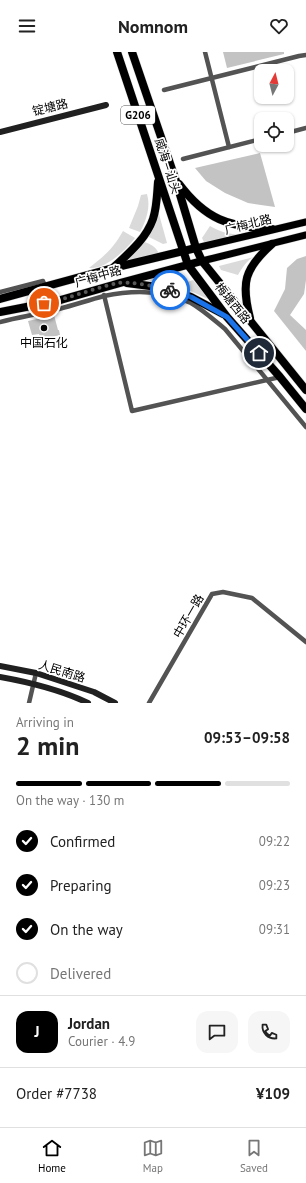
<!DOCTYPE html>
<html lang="en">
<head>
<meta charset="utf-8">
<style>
	:root { --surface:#fff; --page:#f6f6f6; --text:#222; --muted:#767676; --line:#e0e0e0; --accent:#000 }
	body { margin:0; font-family:"PT Sans","Noto Sans SC",sans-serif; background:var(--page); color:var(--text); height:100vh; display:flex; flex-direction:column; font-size:15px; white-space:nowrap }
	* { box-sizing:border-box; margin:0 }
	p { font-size:13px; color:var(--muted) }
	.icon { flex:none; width:22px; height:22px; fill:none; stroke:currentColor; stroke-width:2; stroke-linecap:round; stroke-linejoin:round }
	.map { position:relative; height:651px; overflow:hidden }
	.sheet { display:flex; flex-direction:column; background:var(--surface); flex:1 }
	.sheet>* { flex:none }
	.needle { width:26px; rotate:7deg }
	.buttons { position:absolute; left:254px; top:12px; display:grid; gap:8px }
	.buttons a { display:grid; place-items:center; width:40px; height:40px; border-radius:8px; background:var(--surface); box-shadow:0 1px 3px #0004; font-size:20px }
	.pin { position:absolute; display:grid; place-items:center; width:34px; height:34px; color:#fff; margin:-17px; border:2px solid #fff; border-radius:50%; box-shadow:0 1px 4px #0007 }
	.courier { position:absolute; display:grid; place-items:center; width:40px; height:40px; margin:-20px; border:3px solid #1a73e8; border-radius:50%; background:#fff; color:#222; box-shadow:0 1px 5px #0007 }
	.summary em { font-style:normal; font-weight:800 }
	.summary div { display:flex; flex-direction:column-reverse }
	.summary { display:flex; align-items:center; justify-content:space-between; height:68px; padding:0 16px }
	h1 { font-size:26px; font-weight:800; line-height:30px }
	.bar { display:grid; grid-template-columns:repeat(4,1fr); gap:6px 4px; align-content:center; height:48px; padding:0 16px }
	.bar i { height:5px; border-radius:3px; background:var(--line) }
	.bar .current { background:var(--accent) }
	.bar p { grid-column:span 4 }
	.line { display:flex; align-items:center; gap:10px; padding:0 16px; border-top:1px solid var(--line) }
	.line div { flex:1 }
	.round { display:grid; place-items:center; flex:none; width:42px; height:42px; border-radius:12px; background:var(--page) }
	ol { padding:0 16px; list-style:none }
	li { display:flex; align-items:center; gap:12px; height:44px }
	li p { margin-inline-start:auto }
	li .icon { padding:4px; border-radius:50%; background:var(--accent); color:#fff; stroke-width:4 }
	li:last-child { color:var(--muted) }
	li i { width:22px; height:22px; border:2px solid var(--line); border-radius:50% }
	header { display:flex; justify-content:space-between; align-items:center; height:52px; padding:0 16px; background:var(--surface); font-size:18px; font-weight:800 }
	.menu { display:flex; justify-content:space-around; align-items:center; height:56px; border-top:1px solid var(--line); background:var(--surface); font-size:11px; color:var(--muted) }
	.menu a { display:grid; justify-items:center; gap:2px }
	.menu .current { color:var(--accent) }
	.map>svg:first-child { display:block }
	.green { fill:#dadada }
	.building { fill:#c3c3c3 }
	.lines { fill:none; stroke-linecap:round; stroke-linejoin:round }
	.primary-casing { stroke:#dbdbdb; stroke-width:8 }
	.highway-casing { stroke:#dbdbdb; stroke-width:9 }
	.street { stroke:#535353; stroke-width:4.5 }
	.secondary { stroke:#202020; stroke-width:6 }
	.primary { stroke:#000; stroke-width:7 }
	.highway { stroke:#000; stroke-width:8 }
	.done { stroke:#595959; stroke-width:4; stroke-dasharray:0 7.2 }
	.route { stroke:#1a73e8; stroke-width:5 }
	.poi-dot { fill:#000; stroke:#fff; stroke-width:1.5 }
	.labels { text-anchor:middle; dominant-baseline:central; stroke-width:3.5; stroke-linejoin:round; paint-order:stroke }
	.shield { fill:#fff; stroke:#4c4c4c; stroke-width:1 }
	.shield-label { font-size:11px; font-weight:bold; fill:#000 }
	.street-label { font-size:12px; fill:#000; stroke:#fff }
	.poi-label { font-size:12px; fill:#000; stroke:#fff }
</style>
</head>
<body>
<header><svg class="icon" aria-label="menu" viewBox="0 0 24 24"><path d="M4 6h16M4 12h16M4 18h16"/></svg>Nomnom<svg class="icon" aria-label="heart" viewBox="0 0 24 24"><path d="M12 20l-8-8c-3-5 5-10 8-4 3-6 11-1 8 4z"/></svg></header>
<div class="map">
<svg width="306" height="651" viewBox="0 0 306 651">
	<rect width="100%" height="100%" fill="#fff"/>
	<!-- green -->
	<g class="green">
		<path d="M147 142C151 155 146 169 140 180L129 176 138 154 141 143Z"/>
		<path d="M157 155 167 191 163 192 147 184Z"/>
		<path d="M210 174C220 180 229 182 241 183L205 192 202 186Z"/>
		<path d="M123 179 135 186C126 198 105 218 89 216 104 204 113 197 123 179Z"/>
		<path d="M143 189C151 193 156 194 159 202L122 212Z"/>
		<path d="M254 205C247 208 242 216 238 223L221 218 219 214Z"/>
		<path d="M174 221 178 227 177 233 145 228Z"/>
		<path d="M193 228 210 248 184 236 185 231Z"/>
	</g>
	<!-- building -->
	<g class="building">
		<path d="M223 0H284V2L227 16Z"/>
		<path d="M260 101 275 155 248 151 225 141 206 129 195 116Z"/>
		<path d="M306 204V228L304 242 290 263 306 278V299L274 259 285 237 287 216 297 207Z"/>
		<path d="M54 263 58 278H59L60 283 41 288 39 282 32 283 28 269Z"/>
	</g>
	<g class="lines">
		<!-- primary casing -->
		<g class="primary-casing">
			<g id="primary">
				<path d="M196 196 306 170"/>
				<path d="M202 209 306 183"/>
			</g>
		</g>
		<!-- highway casing -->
		<g class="highway-casing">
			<g id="highway">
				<path d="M117 0 188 213 227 265 280 325 306 357"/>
				<path d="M132 0 175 126 196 196 202 209 306 338"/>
				<path d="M179 132C206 168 229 175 272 177"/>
				<path d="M114 215C129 201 146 187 153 167 157 155 157 142 158 130"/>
				<path d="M127 231 165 236 191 245 223 262"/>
				<path d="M0 247 113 216 196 196"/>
				<path d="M0 260 57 249 120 231 202 209"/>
				<path d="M250 266C241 231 244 217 272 192"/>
			</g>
		</g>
		<!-- street -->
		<g class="street">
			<path d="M205 0 229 95"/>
			<path d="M164 38 299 4 306 3"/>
			<path d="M287 81 306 76"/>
			<path d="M183 107 261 87"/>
			<path d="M0 240 43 229 45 234"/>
			<path d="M104 243 132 359 280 325"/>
			<path d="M0 270C20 265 39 262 59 257 74 253 89 248 104 244 132 238 164 238 191 251 203 258 214 268 225 277L306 375"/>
			<path d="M29 651 36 621"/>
			<path d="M149 651 212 542 223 540 252 546 306 590"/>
		</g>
		<!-- secondary -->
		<g class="secondary">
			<path d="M0 80 106 53"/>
			<path d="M0 614 36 621 94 640 115 651"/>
			<path d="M0 625C28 630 63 639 88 651"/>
		</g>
		<!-- primary -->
		<use href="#primary" class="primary"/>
		<!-- highway -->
		<use href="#highway" class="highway"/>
	</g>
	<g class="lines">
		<!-- done -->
		<path class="done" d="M44 251C69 247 93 236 118 231 128 229 160 235 170 238"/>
		<!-- route -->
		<path class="route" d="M170 238 191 245 227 265 259 301"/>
	</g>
	<!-- markers -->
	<circle class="poi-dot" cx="44" cy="276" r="4"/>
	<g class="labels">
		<!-- shield labels -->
		<rect class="shield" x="121" y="54" width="34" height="18" rx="3"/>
		<g class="shield-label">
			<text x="138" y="63">G206</text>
		</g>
		<!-- street labels -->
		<g class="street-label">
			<text transform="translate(50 55) rotate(-14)">锭塘路</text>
			<text transform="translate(168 114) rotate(72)">威海—汕头</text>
			<text transform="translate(248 172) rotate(-14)">广梅北路</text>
			<text transform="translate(98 224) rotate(-16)">广梅中路</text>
			<text transform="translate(233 251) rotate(51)">梅塘西路</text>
			<text transform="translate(188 564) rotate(-60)">中环一路</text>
			<text transform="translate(62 619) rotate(17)">人民南路</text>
		</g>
		<!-- poi labels -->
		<g class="poi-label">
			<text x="44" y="290">中国石化</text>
		</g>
	</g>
</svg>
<div class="buttons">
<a><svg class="needle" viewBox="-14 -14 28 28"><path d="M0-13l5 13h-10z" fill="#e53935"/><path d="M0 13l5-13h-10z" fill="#767676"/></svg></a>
<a><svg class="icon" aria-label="locate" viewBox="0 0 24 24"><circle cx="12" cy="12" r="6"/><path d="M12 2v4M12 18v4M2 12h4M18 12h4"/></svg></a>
</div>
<div class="pin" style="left:44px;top:251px;background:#ea580c"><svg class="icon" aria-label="bag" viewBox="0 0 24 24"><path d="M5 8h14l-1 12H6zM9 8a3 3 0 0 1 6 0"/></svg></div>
<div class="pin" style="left:259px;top:301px;background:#1f2937"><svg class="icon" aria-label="home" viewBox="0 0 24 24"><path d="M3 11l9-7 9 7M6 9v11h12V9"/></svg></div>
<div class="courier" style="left:170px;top:238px"><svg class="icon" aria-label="bike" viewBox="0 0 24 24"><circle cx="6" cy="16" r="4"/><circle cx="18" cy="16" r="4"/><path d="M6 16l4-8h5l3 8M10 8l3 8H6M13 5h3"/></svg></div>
</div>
<section class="sheet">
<div class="summary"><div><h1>2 min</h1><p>Arriving in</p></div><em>09:53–09:58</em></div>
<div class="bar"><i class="current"></i><i class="current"></i><i class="current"></i><i></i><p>On the way · 130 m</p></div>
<ol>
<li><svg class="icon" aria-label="check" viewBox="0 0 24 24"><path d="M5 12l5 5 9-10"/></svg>Confirmed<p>09:22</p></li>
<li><svg class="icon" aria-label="check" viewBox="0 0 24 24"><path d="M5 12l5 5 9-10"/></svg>Preparing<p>09:23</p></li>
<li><svg class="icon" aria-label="check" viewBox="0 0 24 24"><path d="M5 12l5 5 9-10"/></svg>On the way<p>09:31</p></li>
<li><i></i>Delivered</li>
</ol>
<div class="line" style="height:72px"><b class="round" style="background:var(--accent);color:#fff">J</b><div><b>Jordan</b><p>Courier · 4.9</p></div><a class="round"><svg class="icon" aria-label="chat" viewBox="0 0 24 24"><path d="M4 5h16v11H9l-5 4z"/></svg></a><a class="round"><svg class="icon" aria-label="phone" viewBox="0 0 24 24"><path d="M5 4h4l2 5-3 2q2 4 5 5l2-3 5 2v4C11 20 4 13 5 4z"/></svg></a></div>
<div class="line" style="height:52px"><div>Order #7738</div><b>¥109</b></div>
</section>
<nav class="menu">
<a class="current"><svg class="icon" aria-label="home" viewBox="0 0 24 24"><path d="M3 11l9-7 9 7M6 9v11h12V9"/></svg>Home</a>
<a><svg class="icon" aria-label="map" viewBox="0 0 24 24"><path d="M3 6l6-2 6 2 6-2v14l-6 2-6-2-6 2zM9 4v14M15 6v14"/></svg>Map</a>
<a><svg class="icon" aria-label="saved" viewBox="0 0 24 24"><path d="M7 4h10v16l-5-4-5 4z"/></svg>Saved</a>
</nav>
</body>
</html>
